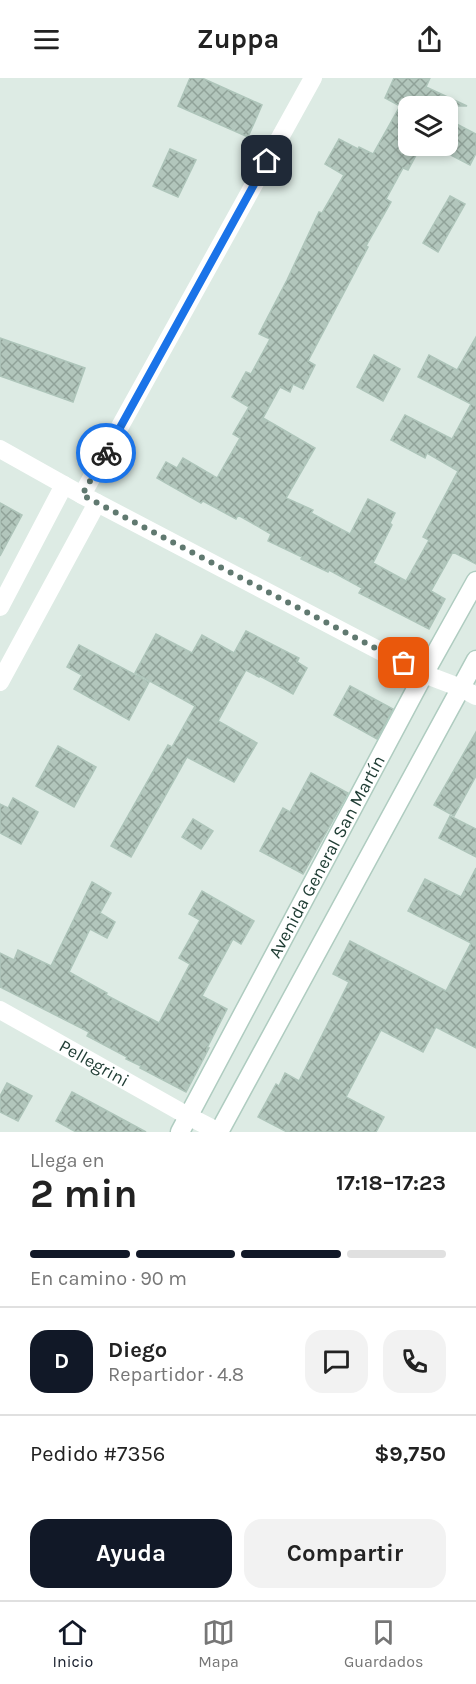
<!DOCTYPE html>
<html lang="es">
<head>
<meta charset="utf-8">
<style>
	:root { --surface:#fff; --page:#f2f2f2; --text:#222; --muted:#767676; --line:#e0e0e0; --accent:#111827 }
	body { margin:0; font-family:Karla,sans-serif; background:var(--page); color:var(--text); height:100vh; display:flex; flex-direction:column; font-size:22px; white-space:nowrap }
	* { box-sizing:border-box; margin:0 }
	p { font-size:20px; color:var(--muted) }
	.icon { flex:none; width:33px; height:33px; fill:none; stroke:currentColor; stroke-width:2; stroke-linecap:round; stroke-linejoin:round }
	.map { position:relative; height:1054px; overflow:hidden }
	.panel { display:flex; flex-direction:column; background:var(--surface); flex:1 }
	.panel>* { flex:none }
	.controls { position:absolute; left:398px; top:18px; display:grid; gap:12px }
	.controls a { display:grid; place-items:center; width:60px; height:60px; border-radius:12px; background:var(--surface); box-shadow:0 3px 9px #0003; font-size:30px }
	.pin { position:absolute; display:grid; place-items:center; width:51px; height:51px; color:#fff; margin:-26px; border-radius:12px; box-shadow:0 3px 9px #0006 }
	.courier { position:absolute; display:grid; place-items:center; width:60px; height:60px; margin:-30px; border:4px solid #1a73e8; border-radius:50%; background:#fff; color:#222; box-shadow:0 2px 8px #0007 }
	.overview em { font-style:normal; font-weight:700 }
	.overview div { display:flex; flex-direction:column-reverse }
	.overview { display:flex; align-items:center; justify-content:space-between; height:102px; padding:0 30px }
	h1 { font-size:39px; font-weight:700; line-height:45px }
	.bar { display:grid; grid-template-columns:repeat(4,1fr); gap:9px 6px; align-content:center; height:72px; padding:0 30px }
	.bar i { height:8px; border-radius:4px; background:var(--line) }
	.bar .on { background:var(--accent) }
	.bar p { grid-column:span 4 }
	.line { display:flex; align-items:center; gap:15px; padding:0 30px; border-top:2px solid var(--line) }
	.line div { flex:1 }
	.round { display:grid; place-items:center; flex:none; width:63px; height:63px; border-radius:18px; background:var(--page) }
	.cta { display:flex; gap:12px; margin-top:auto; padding:12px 30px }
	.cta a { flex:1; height:69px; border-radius:18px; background:var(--accent); color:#fff; font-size:24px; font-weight:700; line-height:69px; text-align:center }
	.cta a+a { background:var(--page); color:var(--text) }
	header { display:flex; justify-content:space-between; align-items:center; height:78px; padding:0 30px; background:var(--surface); font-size:27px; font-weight:700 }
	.tab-bar { display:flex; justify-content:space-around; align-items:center; height:84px; border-top:2px solid var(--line); background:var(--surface); font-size:16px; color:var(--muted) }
	.tab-bar a { display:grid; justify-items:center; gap:3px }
	.tab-bar .on { color:var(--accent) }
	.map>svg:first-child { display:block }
	.building { fill:url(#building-cross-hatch); stroke:#aec5ba; stroke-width:1.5 }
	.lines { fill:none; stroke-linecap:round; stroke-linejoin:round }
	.secondary-casing { stroke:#afccc0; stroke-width:21 }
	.street { stroke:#fff; stroke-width:18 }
	.secondary { stroke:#fff; stroke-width:18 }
	.done { stroke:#607970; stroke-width:6; stroke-dasharray:0 10.8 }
	.route { stroke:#1a73e8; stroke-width:8 }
	.labels { text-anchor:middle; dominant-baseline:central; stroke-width:6; stroke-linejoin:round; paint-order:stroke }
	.street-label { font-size:18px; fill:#1d3b32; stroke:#edf7f2 }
</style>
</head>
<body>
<header><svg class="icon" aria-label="menu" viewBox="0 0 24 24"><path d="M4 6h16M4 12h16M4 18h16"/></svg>Zuppa<svg class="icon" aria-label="share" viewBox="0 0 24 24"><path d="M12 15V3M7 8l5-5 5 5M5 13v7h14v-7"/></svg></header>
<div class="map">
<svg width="476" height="1054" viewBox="0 0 476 1054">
	<defs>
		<pattern id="building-cross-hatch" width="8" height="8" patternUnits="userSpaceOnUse" patternTransform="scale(1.5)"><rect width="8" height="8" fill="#b2c6bc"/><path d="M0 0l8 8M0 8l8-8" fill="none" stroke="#90a299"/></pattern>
	</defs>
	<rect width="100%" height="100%" fill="#ddebe4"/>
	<!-- building -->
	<g class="building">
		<path d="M190 0H202L262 27 248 59 178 28Z"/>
		<path d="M394 0H430L426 9 467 28H408V68H421L408 92 403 90 386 121 391 124 366 168 368 169 308 283 315 287 303 311 293 306 290 314 280 309 263 340 315 370 286 420 313 432 311 435 350 456 368 421 395 435 390 445 392 447 373 485 406 503 429 462 423 459 458 393 427 375 425 380 391 362 405 337 452 361 471 326 418 299 429 277 457 292 476 259V486L453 474 431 513 445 521 429 551 359 515 362 510 329 492 328 494 301 481 302 479 268 463 271 456 238 437 236 441 203 423 201 425 157 400 166 384 177 390 183 380 217 400 240 360 233 356 249 329 232 319 246 294 251 296 270 261 259 256 287 202 319 134 322 135 344 97 325 86 339 61 358 71 359 69 373 76 400 28 385 20Z"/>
		<path d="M447 41 476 56V75L470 87 447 75Z"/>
		<path d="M170 71 196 82 178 119 153 108Z"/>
		<path d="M450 118 465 126 438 174 423 165Z"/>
		<path d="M0 260 85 290 73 324 0 298Z"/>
		<path d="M374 277 400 291 383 323 357 309Z"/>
		<path d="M0 425 22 437 0 478Z"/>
		<path d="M246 553 299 580 297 584 307 590 293 616 260 598 259 599 246 592 218 643 257 665 234 704 187 679 131 779 111 768 168 667 172 669 195 628 135 595 156 556 192 575 202 557 234 575Z"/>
		<path d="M79 567 149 604 129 642 74 611 82 597 67 589Z"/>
		<path d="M350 608 393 631 377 661 334 637Z"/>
		<path d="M476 654V698L454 738 434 727Z"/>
		<path d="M58 668 96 689 74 729 36 708Z"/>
		<path d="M311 695 348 715 303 796 260 773 283 730 290 734Z"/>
		<path d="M13 720 38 734 21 766 0 755V726L8 730Z"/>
		<path d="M450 738 476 751V779L439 760Z"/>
		<path d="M193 741 213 753 201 771 182 759Z"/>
		<path d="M476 790V970L436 949 423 974 381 952 346 1019 384 1039 376 1054H287L258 1039 276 1006 279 1008 285 995 299 1003 349 904 333 896 350 863 446 913 471 865 408 833 425 801 461 819Z"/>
		<path d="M92 804 111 815 100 835 115 844 107 860 90 851 69 894 107 915 106 917 159 945 190 886 179 880 200 842 189 836 202 813 254 843 241 866 233 861 202 918 227 931 207 970H209L186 1014 140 990 141 988 126 981 127 979 87 958 89 954 0 909V875L14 882 18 872 51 888Z"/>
		<path d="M7 1005 32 1018 18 1043 0 1034V1018Z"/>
		<path d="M72 1014 146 1054H76L56 1043Z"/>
	</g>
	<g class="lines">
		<!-- secondary casing -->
		<g class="secondary-casing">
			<g id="secondary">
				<path id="s2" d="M180 1054 424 596 476 503"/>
				<path d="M219 1054 476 582"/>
			</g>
		</g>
		<!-- street -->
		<g class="street">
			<path d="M0 371 82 417 424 596 461 610 476 618"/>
			<path d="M82 417 313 0"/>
			<path d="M0 529 64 407"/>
			<path d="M0 604 97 425"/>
			<path id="s1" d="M0 932 188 1038 219 1054"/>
		</g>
		<!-- secondary -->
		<use href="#secondary" class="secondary"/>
	</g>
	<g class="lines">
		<!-- done -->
		<path class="done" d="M106 375 82 417 404 585"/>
		<!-- route -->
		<path class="route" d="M106 375 267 83"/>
	</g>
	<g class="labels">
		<!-- street labels -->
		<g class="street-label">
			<text stroke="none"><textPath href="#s2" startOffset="312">Avenida General San Martín</textPath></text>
			<text stroke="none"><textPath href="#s1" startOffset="108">Pellegrini</textPath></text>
		</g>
	</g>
</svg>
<div class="controls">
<a><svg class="icon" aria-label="layers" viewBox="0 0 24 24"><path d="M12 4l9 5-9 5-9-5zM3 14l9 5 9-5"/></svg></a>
</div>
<div class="pin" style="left:404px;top:585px;background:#ea580c"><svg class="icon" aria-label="bag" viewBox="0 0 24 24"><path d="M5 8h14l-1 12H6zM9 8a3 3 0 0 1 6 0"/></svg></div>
<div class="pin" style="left:267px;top:83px;background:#1f2937"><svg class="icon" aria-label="home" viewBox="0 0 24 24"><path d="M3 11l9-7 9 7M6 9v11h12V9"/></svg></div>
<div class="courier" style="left:106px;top:375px"><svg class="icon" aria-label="bike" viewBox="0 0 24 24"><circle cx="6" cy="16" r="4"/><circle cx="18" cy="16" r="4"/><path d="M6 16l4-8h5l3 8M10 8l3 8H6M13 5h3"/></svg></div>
</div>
<section class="panel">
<div class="overview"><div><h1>2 min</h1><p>Llega en</p></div><em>17:18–17:23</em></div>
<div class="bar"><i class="on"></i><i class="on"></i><i class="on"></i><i></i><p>En camino · 90 m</p></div>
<div class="line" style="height:108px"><b class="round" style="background:var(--accent);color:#fff">D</b><div><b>Diego</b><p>Repartidor · 4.8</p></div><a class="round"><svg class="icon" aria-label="chat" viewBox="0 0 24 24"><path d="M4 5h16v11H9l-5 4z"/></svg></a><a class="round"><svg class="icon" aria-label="phone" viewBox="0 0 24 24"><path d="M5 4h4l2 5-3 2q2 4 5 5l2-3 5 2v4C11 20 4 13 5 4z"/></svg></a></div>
<div class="line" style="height:78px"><div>Pedido #7356</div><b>$9,750</b></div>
<div class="cta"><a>Ayuda</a><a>Compartir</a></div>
</section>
<nav class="tab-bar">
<a class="on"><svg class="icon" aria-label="home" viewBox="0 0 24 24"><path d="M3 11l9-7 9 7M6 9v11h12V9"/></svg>Inicio</a>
<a><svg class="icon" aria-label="map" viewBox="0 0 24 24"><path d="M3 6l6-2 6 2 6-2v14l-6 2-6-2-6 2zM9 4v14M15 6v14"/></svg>Mapa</a>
<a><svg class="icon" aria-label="saved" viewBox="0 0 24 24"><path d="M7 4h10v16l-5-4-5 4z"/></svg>Guardados</a>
</nav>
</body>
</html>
